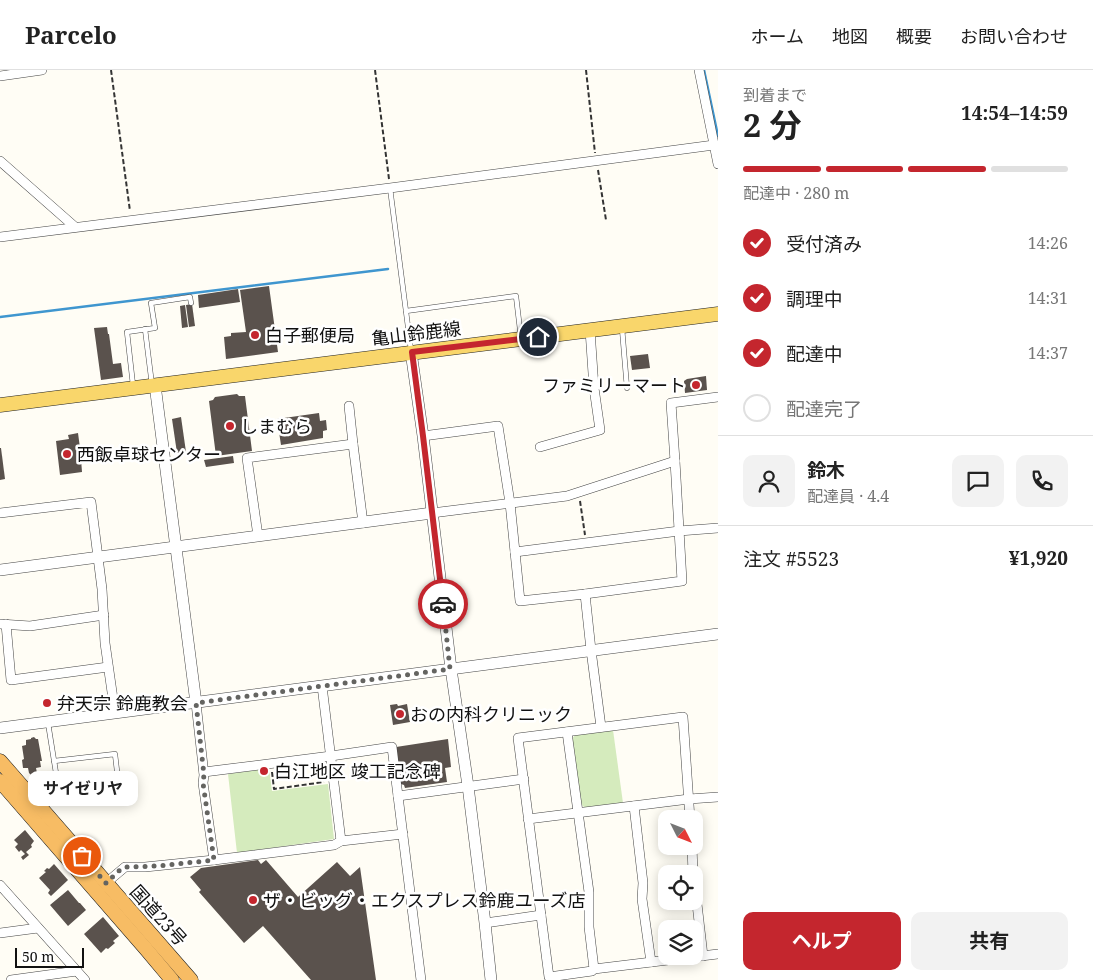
<!DOCTYPE html>
<html lang="ja">
<head>
<meta charset="utf-8">
<style>
	:root { --surface:#fff; --page:#f2f2f2; --text:#222; --muted:#767676; --line:#e0e0e0; --accent:#c4262e }
	body { margin:0; font-family:"Noto Serif","Noto Sans JP",serif; background:var(--page); color:var(--text); height:100vh; display:flex; flex-direction:column; font-size:19px; white-space:nowrap }
	* { box-sizing:border-box; margin:0 }
	p { font-size:16px; color:var(--muted) }
	.icon { flex:none; width:28px; height:28px; fill:none; stroke:currentColor; stroke-width:2; stroke-linecap:round; stroke-linejoin:round }
	.map { position:relative; flex:1; overflow:hidden }
	.side { display:flex; flex-direction:column; background:var(--surface); width:375px }
	.side>* { flex:none }
	.needle { width:32px; rotate:132deg }
	.fabs { position:absolute; left:658px; top:740px; display:grid; gap:10px }
	.fabs a { display:grid; place-items:center; width:45px; height:45px; border-radius:10px; background:var(--surface); box-shadow:0 2px 12px #0003; font-size:25px }
	.scale { position:absolute; left:15px; bottom:12px; width:69px; box-sizing:border-box; padding-left:5px; border:2px solid #111; border-top:0; font-size:14px; line-height:18px; white-space:nowrap; color:#111; -webkit-text-stroke:4px #fff; paint-order:stroke }
	.pin { position:absolute; display:grid; place-items:center; width:42px; height:42px; color:#fff; margin:-21px; border:2px solid #fff; border-radius:50%; box-shadow:0 1px 5px #0007 }
	.courier { position:absolute; display:grid; place-items:center; width:50px; height:50px; margin:-25px; border:4px solid #c4262e; border-radius:50%; background:#fff; color:#222; box-shadow:0 1px 6px #0007 }
	.bubble { position:absolute; height:35px; border-radius:10px; background:var(--surface); box-shadow:0 2px 12px #0003; font-size:16px; font-weight:700; line-height:35px; text-align:center }
	.headline em { font-style:normal; font-weight:700 }
	.headline div { display:flex; flex-direction:column-reverse }
	.headline { display:flex; align-items:center; justify-content:space-between; height:85px; padding:0 25px }
	h1 { font-size:32px; font-weight:700; line-height:38px }
	.bar { display:grid; grid-template-columns:repeat(4,1fr); gap:8px 5px; align-content:center; height:60px; padding:0 25px }
	.bar i { height:6px; border-radius:4px; background:var(--line) }
	.bar .on { background:var(--accent) }
	.bar p { grid-column:span 4 }
	.line { display:flex; align-items:center; gap:12px; padding:0 25px; border-top:1px solid var(--line) }
	.line div { flex:1 }
	.round { display:grid; place-items:center; flex:none; width:52px; height:52px; border-radius:10px; background:var(--page) }
	ol { padding:0 25px; list-style:none }
	li { display:flex; align-items:center; gap:15px; height:55px }
	li p { margin-inline-start:auto }
	li .icon { padding:5px; border-radius:50%; background:var(--accent); color:#fff; stroke-width:4 }
	li:last-child { color:var(--muted) }
	li i { width:28px; height:28px; border:2px solid var(--line); border-radius:50% }
	.button { display:flex; gap:10px; margin-top:auto; padding:10px 25px }
	.button a { flex:1; height:58px; border-radius:10px; background:var(--accent); color:#fff; font-size:20px; font-weight:700; line-height:58px; text-align:center }
	.button a+a { background:var(--page); color:var(--text) }
	header { display:flex; align-items:center; gap:30px; box-sizing:border-box; height:70px; padding:0 25px; background:var(--surface); border-bottom:1px solid var(--line) }
	header strong { font-size:24px }
	nav { display:flex; gap:28px; margin-inline-start:auto; font-size:18px }
	main { display:flex; flex:1; min-height:0 }
	.map>svg:first-child { display:block }
	.green { fill:#d5ebbd }
	.lines { fill:none; stroke-linecap:round; stroke-linejoin:round }
	.stream { stroke:#3f96cf; stroke-width:2.5 }
	.building { fill:#5a524d }
	.service-casing { stroke:#444; stroke-width:5.5 }
	.minor-casing { stroke:#444; stroke-width:10 }
	.tertiary-casing { stroke:#444; stroke-width:12 }
	.primary-casing { stroke:#222; stroke-width:15 }
	.trunk-casing { stroke:#222; stroke-width:15 }
	.path { stroke:#333; stroke-width:2; stroke-dasharray:5 2.5; stroke-linecap:butt }
	.service { stroke:#fff; stroke-width:4.5 }
	.minor { stroke:#fff; stroke-width:9 }
	.tertiary { stroke:#fff; stroke-width:11 }
	.primary { stroke:#f9d66b; stroke-width:14 }
	.trunk { stroke:#f7bc64; stroke-width:14 }
	.done { stroke:#646461; stroke-width:5; stroke-dasharray:0 9 }
	.route { stroke:#c4262e; stroke-width:6 }
	.poi-dot { fill:#c4262e; stroke:#fff; stroke-width:2 }
	.labels { text-anchor:middle; dominant-baseline:central; stroke-width:5; stroke-linejoin:round; paint-order:stroke }
	.street-label { font-size:18px; fill:#111; stroke:#fff }
	.poi-label { font-size:18px; fill:#111; stroke:#fff; text-anchor:start }
</style>
</head>
<body>
<header>
<strong>Parcelo</strong>
<nav><a>ホーム</a><a>地図</a><a>概要</a><a>お問い合わせ</a></nav>
</header>
<main>
<div class="map">
<svg width="718" height="910" viewBox="0 0 718 910">
	<rect width="100%" height="100%" fill="#fffdf5"/>
	<!-- green -->
	<g class="green">
		<path d="M613 660 623 733 585 738 581 734 572 669 575 665Z"/>
		<path d="M269 698 272 721 328 714 334 769 237 783 228 704Z"/>
	</g>
	<g class="lines">
		<!-- stream -->
		<g class="stream">
			<path d="M704 0 718 66"/>
			<path d="M0 247 388 199"/>
		</g>
	</g>
	<!-- building -->
	<g class="building">
		<path d="M269 216 278 282 226 289 224 267 231 266V263L246 262 240 220Z"/>
		<path d="M238 219 240 232 199 238 198 225Z"/>
		<path d="M192 234 195 256 189 257 186 235Z"/>
		<path d="M185 235 188 257 182 258 180 236Z"/>
		<path d="M107 257 108 264H109L113 294 121 293 123 307 101 310 94 258Z"/>
		<path d="M648 284 650 298 632 300 630 286Z"/>
		<path d="M706 306 707 320 685 323 684 311 687 309Z"/>
		<path d="M237 324 239 326H245L252 381 216 386 209 331 213 330 215 327Z"/>
		<path d="M319 343 320 351 326 350 327 360 323 361V368L281 375 277 349Z"/>
		<path d="M181 347 186 382 177 383 172 349Z"/>
		<path d="M78 363 80 378 77 379 78 390 81 389 82 402 60 405 56 371 69 369 68 365Z"/>
		<path d="M0 378H1L5 409 0 410Z"/>
		<path d="M233 386 234 393 206 397 204 390Z"/>
		<path d="M397 634 398 636 407 634 410 652 393 655 390 635Z"/>
		<path d="M34 667 36 669H38L42 691H40L41 697 36 698 37 703 35 705 32 706 29 703 28 698H23L22 690 24 689 22 676 26 675V670L31 669V668Z"/>
		<path d="M448 669 451 697 445 698 447 712 405 718 404 715 401 714 396 677Z"/>
		<path d="M25 760 34 771 31 775 32 777 26 782 29 785 23 790 21 787 25 784 21 780 19 782 15 777 18 774 14 770Z"/>
		<path d="M258 790 261 794 266 790 298 827 337 792 350 806 360 797 376 910H311L263 856 244 873 199 822 201 820 190 807 201 798Z"/>
		<path d="M54 794 68 810 51 826 48 823 50 820 39 808 46 802 44 801 47 798 49 799Z"/>
		<path d="M68 820 79 833H80L86 840 68 856 50 835Z"/>
		<path d="M103 847 119 866 113 871 115 873 108 879 106 878 101 883 84 864Z"/>
	</g>
	<g class="lines">
		<!-- service casing -->
		<g class="service-casing">
			<g id="service">
				<path d="M390 118 411 280"/>
				<path d="M406 241 516 226 521 268"/>
				<path d="M622 258 627 318"/>
				<path d="M145 259 152 315"/>
				<path d="M133 315 127 262 155 258 151 233 190 227 191 233"/>
				<path d="M48 653 60 728"/>
				<path d="M54 691 115 684 119 718 59 725"/>
			</g>
		</g>
		<!-- minor casing -->
		<g class="minor-casing">
			<g id="minor">
				<path d="M699 0 718 94"/>
				<path d="M0 6 42 0"/>
				<path d="M0 91 75 157"/>
				<path d="M0 167 390 118 714 75"/>
				<path d="M349 336 353 374"/>
				<path d="M423 366 498 356 510 433 520 531 585 524 682 511 675 391 671 333 718 327"/>
				<path d="M540 377 600 360 594 318 590 260"/>
				<path d="M0 443 91 432 102 519 105 573 115 643"/>
				<path d="M432 443 567 426 675 391"/>
				<path d="M258 466 247 388 353 374 363 453"/>
				<path d="M515 482 679 461 718 458"/>
				<path d="M585 524 591 580 601 657"/>
				<path d="M0 554 30 556 104 545"/>
				<path d="M6 554 11 610 108 597"/>
				<path d="M322 616 341 771"/>
				<path d="M196 633 204 705 203 713 214 790"/>
				<path d="M567 662 589 822V857L594 899"/>
				<path d="M204 702 331 686 392 677 398 726"/>
				<path d="M634 736 643 813 642 829 651 892"/>
				<path d="M528 749 689 729 718 727"/>
				<path d="M690 749 683 647 518 668 549 907 592 901 594 899 718 884"/>
				<path d="M692 776 693 804"/>
				<path d="M694 808 703 886"/>
				<path d="M106 813 125 797H145L214 790 334 775 341 771 403 764"/>
				<path d="M0 815 85 910"/>
				<path d="M485 853 541 845"/>
				<path d="M0 863 38 858"/>
				<path d="M11 910 77 901"/>
				<path d="M421 910 398 726 524 709"/>
			</g>
		</g>
		<!-- tertiary casing -->
		<g class="tertiary-casing">
			<g id="tertiary">
				<path d="M411 282 423 366 451 599 468 716 485 853 491 910"/>
				<path d="M155 315 196 633"/>
				<path d="M0 500 432 443"/>
				<path d="M0 658 718 564"/>
			</g>
		</g>
		<!-- primary casing -->
		<g class="primary-casing">
			<path id="primary" d="M0 335 718 244"/>
		</g>
		<!-- trunk casing -->
		<g class="trunk-casing">
			<g id="trunk">
				<path d="M0 691 191 910"/>
				<path d="M0 711 146 879 172 910"/>
			</g>
		</g>
		<!-- path -->
		<g class="path">
			<path d="M111 0 130 141"/>
			<path d="M375 0 389 109"/>
			<path d="M586 0 595 83"/>
			<path d="M598 100 606 150"/>
			<path d="M580 431 585 465"/>
			<path d="M272 702 274 719 324 712"/>
		</g>
		<!-- service -->
		<use href="#service" class="service"/>
		<!-- minor -->
		<use href="#minor" class="minor"/>
		<!-- tertiary -->
		<use href="#tertiary" class="tertiary"/>
		<!-- primary -->
		<use href="#primary" class="primary"/>
		<!-- trunk -->
		<use href="#trunk" class="trunk"/>
	</g>
	<g class="lines">
		<!-- done -->
		<path class="done" d="M82 786 106 813 120 800 126 797 158 796 214 790 203 713 204 705 196 633 450 599 443 534"/>
		<!-- route -->
		<path class="route" d="M443 534 423 366 412 282 538 267"/>
	</g>
	<!-- markers -->
	<g class="poi-dot">
		<circle cx="255" cy="265" r="5"/>
		<circle cx="696" cy="315" r="5"/>
		<circle cx="230" cy="356" r="5"/>
		<circle cx="67" cy="384" r="5"/>
		<circle cx="47" cy="633" r="5"/>
		<circle cx="400" cy="644" r="5"/>
		<circle cx="264" cy="701" r="5"/>
		<circle cx="253" cy="830" r="5"/>
	</g>
	<g class="labels">
		<!-- street labels -->
		<g class="street-label">
			<text transform="translate(416 263) rotate(-7)">亀山鈴鹿線</text>
			<text transform="translate(159 845) rotate(48)">国道23号</text>
		</g>
		<!-- poi labels -->
		<g class="poi-label">
			<text x="265" y="265">白子郵便局</text>
			<text x="686" y="315" text-anchor="end">ファミリーマート</text>
			<text x="240" y="356">しまむら</text>
			<text x="77" y="384">西飯卓球センター</text>
			<text x="57" y="633">弁天宗 鈴鹿教会</text>
			<text x="410" y="644">おの内科クリニック</text>
			<text x="274" y="701">白江地区 竣工記念碑</text>
			<text x="263" y="830">ザ・ビッグ・エクスプレス鈴鹿ユーズ店</text>
		</g>
	</g>
</svg>
<div class="fabs">
<a><svg class="needle" viewBox="-14 -14 28 28"><path d="M0-13l5 13h-10z" fill="#e53935"/><path d="M0 13l5-13h-10z" fill="#767676"/></svg></a>
<a><svg class="icon" aria-label="locate" viewBox="0 0 24 24"><circle cx="12" cy="12" r="6"/><path d="M12 2v4M12 18v4M2 12h4M18 12h4"/></svg></a>
<a><svg class="icon" aria-label="layers" viewBox="0 0 24 24"><path d="M12 4l9 5-9 5-9-5zM3 14l9 5 9-5"/></svg></a>
</div>
<div class="scale">50 m</div>
<div class="pin" style="left:82px;top:786px;background:#ea580c"><svg class="icon" aria-label="bag" viewBox="0 0 24 24"><path d="M5 8h14l-1 12H6zM9 8a3 3 0 0 1 6 0"/></svg></div>
<div class="pin" style="left:538px;top:267px;background:#1f2937"><svg class="icon" aria-label="home" viewBox="0 0 24 24"><path d="M3 11l9-7 9 7M6 9v11h12V9"/></svg></div>
<div class="courier" style="left:443px;top:534px"><svg class="icon" aria-label="car" viewBox="0 0 24 24"><path d="M5 17H2v-5l4-1 3-4h7l3 4 3 1v5h-3M9 17h6M6 11h13"/><circle cx="7" cy="17" r="2"/><circle cx="17" cy="17" r="2"/></svg></div>
<div class="bubble" style="left:28px;top:701px;width:110px">サイゼリヤ</div>
</div>
<section class="side">
<div class="headline"><div><h1>2 分</h1><p>到着まで</p></div><em>14:54–14:59</em></div>
<div class="bar"><i class="on"></i><i class="on"></i><i class="on"></i><i></i><p>配達中 · 280 m</p></div>
<ol>
<li><svg class="icon" aria-label="check" viewBox="0 0 24 24"><path d="M5 12l5 5 9-10"/></svg>受付済み<p>14:26</p></li>
<li><svg class="icon" aria-label="check" viewBox="0 0 24 24"><path d="M5 12l5 5 9-10"/></svg>調理中<p>14:31</p></li>
<li><svg class="icon" aria-label="check" viewBox="0 0 24 24"><path d="M5 12l5 5 9-10"/></svg>配達中<p>14:37</p></li>
<li><i></i>配達完了</li>
</ol>
<div class="line" style="height:90px"><a class="round"><svg class="icon" aria-label="person" viewBox="0 0 24 24"><circle cx="12" cy="8" r="4"/><path d="M4 21q1-7 8-7t8 7"/></svg></a><div><b>鈴木</b><p>配達員 · 4.4</p></div><a class="round"><svg class="icon" aria-label="chat" viewBox="0 0 24 24"><path d="M4 5h16v11H9l-5 4z"/></svg></a><a class="round"><svg class="icon" aria-label="phone" viewBox="0 0 24 24"><path d="M5 4h4l2 5-3 2q2 4 5 5l2-3 5 2v4C11 20 4 13 5 4z"/></svg></a></div>
<div class="line" style="height:65px"><div>注文 #5523</div><b>¥1,920</b></div>
<div class="button"><a>ヘルプ</a><a>共有</a></div>
</section>
</main>
</body>
</html>
